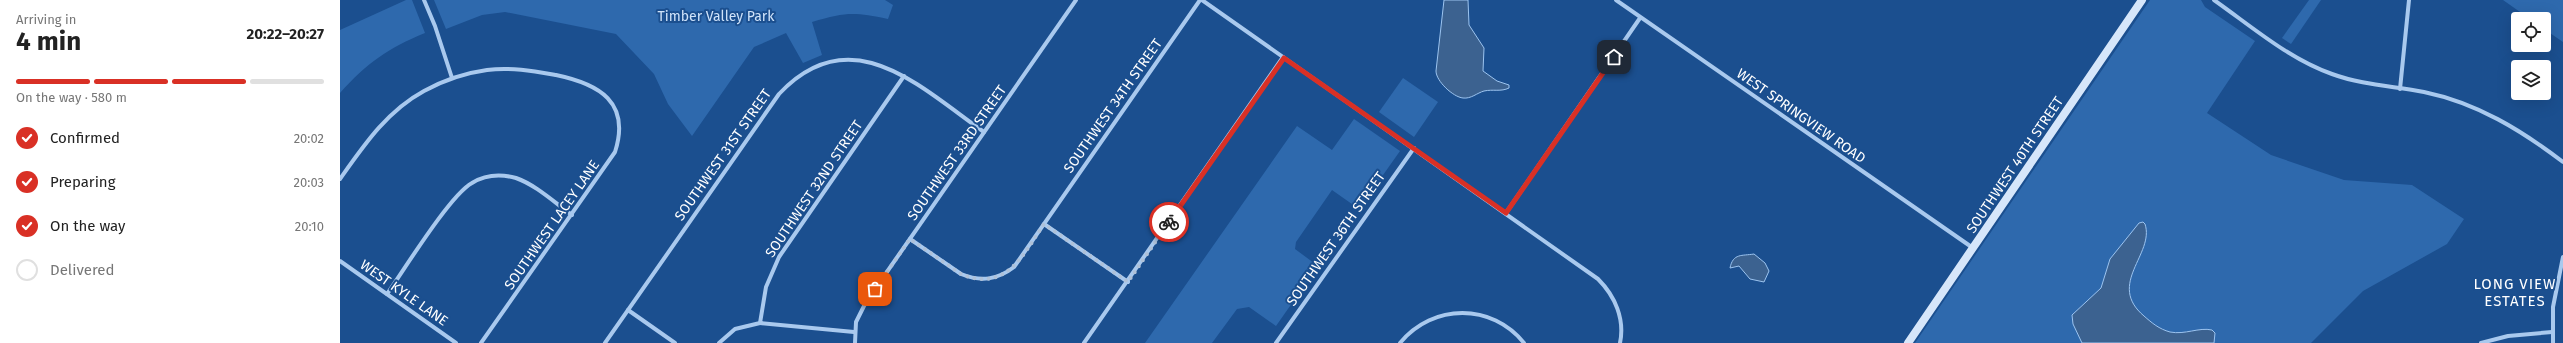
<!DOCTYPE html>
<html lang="en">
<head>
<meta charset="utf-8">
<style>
	:root { --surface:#fff; --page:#f6f6f6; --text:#222; --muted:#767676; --line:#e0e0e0; --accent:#d93025 }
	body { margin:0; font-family:"Fira Sans",sans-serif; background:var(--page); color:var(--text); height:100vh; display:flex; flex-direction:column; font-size:15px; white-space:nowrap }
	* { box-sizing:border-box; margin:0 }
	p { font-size:13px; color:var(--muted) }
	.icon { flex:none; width:22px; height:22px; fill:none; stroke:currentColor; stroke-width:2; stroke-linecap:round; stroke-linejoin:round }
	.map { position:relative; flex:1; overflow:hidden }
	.details { display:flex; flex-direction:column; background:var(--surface); width:340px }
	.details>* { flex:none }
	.buttons { position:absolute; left:2171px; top:12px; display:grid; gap:8px }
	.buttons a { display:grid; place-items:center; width:40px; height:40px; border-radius:4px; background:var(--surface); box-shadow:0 4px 16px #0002; font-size:20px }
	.pin { position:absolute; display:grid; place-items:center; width:34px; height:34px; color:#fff; margin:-17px; border-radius:8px; box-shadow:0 2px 6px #0006 }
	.courier { position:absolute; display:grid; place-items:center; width:40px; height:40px; margin:-20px; border:3px solid #d93025; border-radius:50%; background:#fff; color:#222; box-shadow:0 1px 5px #0007 }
	.summary em { font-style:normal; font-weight:700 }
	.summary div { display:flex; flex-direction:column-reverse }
	.summary { display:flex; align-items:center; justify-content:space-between; height:68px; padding:0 16px }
	h1 { font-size:26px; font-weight:700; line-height:30px }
	.bar { display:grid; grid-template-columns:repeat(4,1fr); gap:6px 4px; align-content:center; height:48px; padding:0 16px }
	.bar i { height:5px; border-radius:3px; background:var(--line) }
	.bar .on { background:var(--accent) }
	.bar p { grid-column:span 4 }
	ol { padding:0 16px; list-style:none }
	li { display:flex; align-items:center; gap:12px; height:44px }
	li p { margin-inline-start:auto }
	li .icon { padding:4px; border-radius:50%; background:var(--accent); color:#fff; stroke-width:4 }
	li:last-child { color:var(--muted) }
	li i { width:22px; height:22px; border:2px solid var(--line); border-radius:50% }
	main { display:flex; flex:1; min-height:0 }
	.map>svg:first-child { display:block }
	.green { fill:#2e69ad }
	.water { fill:#3c6290; stroke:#9cc4f0 }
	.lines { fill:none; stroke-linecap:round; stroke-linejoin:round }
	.street { stroke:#a9c9ee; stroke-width:4 }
	.secondary { stroke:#d6e6fa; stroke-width:8 }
	.done { stroke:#afc1d8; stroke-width:4; stroke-dasharray:0 7.2 }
	.route { stroke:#d93025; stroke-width:5 }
	.labels { text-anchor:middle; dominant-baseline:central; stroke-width:4; stroke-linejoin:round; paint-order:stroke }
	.park-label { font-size:14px; fill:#cfe3fa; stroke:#1b4f8f }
	.street-label { font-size:14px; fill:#fff; stroke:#1b4f8f }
	.neighbourhood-label { font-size:15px; letter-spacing:1px; fill:#fff; stroke:#1b4f8f }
</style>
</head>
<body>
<main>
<section class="details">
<div class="summary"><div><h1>4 min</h1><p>Arriving in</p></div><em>20:22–20:27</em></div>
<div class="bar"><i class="on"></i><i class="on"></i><i class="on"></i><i></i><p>On the way · 580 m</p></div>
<ol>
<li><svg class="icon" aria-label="check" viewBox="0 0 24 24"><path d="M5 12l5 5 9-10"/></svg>Confirmed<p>20:02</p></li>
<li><svg class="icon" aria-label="check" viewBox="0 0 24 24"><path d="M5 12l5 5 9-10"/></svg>Preparing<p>20:03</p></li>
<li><svg class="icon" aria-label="check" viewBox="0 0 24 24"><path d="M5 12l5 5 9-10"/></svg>On the way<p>20:10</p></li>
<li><i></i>Delivered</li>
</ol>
</section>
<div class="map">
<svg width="2223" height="343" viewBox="0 0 2223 343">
	<rect width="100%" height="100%" fill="#1b4f8f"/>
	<!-- green -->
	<g class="green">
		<path d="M66 0H72L85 33C48 48 27 63 0 93V30Z"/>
		<path d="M94 0H545L553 5 548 19C514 12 506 12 472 22L482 55 463 63 446 33 414 47 352 136 328 104 314 74 276 34 165 12 142 15 106 29Z"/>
		<path d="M1810 0H1861L1865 7 1915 41 1867 113 1931 155 2004 180 2072 185 2124 219 2107 244 2023 291 1971 343H1575Z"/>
		<path d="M1969 0H1981L1951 44 1942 38Z"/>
		<path d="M2163 0H2223V42L2204 29V19H2190Z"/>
		<path d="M1063 78 1098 102 1074 137 1039 112Z"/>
		<path d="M1014 119 1060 151 1019 209 992 190 956 242 955 249 978 266 936 326 909 307 897 309 872 343H805L957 126 992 150Z"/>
	</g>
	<!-- water -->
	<g class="water">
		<path d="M1104 0H1128L1129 25 1144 48 1143 71 1157 81 1169 85V88C1161 92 1153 89 1144 91 1137 93 1131 99 1123 98 1113 97 1096 81 1096 71Z"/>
		<path d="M1803 222 1805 224C1815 254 1766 284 1804 316 1812 323 1819 329 1830 332 1845 335 1859 327 1872 330L1875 333 1874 343H1742L1733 324 1732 315 1761 288 1770 259 1799 223Z"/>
		<path d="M1414 254 1425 263 1429 271 1424 282 1410 279 1399 266 1390 268C1393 253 1402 256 1414 254Z"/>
	</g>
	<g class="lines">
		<!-- street -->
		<g class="street">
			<path d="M84 0 95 26 112 78"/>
			<path d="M862 0 1258 279C1275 296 1285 319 1280 343"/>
			<path d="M1276 0 1633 248"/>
			<path d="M1874 0C1911 26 1949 59 1992 74 2022 85 2052 86 2084 92 2137 103 2181 130 2223 162"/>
			<path d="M2060 89 2069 0"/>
			<path d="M0 179C24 145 47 111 84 91 104 80 125 73 147 70 171 67 193 71 216 75 259 84 291 102 275 152L141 343"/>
			<path d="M1166 213 1300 18"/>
			<path d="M704 224 788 282"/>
			<path d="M570 239 621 274C641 282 657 280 674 267L860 0"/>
			<path d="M0 261 116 343"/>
			<path d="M47 294C64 270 110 195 132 183 145 175 161 174 176 178 196 185 215 203 232 215"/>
			<path d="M288 310 335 343"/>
			<path d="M420 323 514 332"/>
			<path d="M265 343 439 94C511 17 580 87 644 132"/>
			<path d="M379 343 395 329 420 323 426 287 439 257 564 76"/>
			<path d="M515 343 516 322 526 302 736 0"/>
			<path d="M744 343 943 57"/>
			<path d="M936 343 1074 148"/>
			<path d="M1060 343C1093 303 1152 303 1184 343"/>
			<path d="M2141 343 2168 336 2212 332"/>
			<path d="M2213 343V307L2223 257"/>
		</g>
		<!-- secondary -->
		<path class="secondary" d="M1568 343 1802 0"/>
	</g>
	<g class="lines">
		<!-- done -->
		<path class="done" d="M535 289 570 239 621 274C666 293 683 255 704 224L788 282 829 222"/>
		<!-- route -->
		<path class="route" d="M829 222 944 58 1166 213 1274 57"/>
	</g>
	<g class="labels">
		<!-- park labels -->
		<g class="park-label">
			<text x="376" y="16">Timber Valley Park</text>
		</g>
		<!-- street labels -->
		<g class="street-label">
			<text transform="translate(773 106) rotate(-55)">SOUTHWEST 34TH STREET</text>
			<text transform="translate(1461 116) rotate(35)">WEST SPRINGVIEW ROAD</text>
			<text transform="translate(617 153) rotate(-55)">SOUTHWEST 33RD STREET</text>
			<text transform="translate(383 155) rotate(-55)">SOUTHWEST 31ST STREET</text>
			<text transform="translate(1675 165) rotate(-56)">SOUTHWEST 40TH STREET</text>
			<text transform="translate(474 189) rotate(-56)">SOUTHWEST 32ND STREET</text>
			<text transform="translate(212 225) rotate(-55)">SOUTHWEST LACEY LANE</text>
			<text transform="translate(996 239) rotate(-55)">SOUTHWEST 36TH STREET</text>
			<text transform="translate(64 293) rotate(35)">WEST KYLE LANE</text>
		</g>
		<!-- neighbourhood labels -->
		<g class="neighbourhood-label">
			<text x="2175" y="284">LONG VIEW<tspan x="2175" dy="17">ESTATES</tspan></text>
		</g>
	</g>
</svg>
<div class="buttons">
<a><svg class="icon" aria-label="locate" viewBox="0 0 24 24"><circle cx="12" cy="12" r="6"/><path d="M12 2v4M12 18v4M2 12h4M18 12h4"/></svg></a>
<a><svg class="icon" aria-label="layers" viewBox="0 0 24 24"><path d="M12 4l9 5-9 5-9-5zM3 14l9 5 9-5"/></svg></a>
</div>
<div class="pin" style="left:535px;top:289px;background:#ea580c"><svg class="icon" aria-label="bag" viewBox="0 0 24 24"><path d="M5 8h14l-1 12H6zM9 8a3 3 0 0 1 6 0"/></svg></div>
<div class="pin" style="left:1274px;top:57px;background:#1f2937"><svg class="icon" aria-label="home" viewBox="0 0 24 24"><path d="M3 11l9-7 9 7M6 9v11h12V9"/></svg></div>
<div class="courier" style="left:829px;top:222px"><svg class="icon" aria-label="bike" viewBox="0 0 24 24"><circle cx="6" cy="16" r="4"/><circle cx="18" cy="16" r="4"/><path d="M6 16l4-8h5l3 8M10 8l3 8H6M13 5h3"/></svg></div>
</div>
</main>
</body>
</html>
